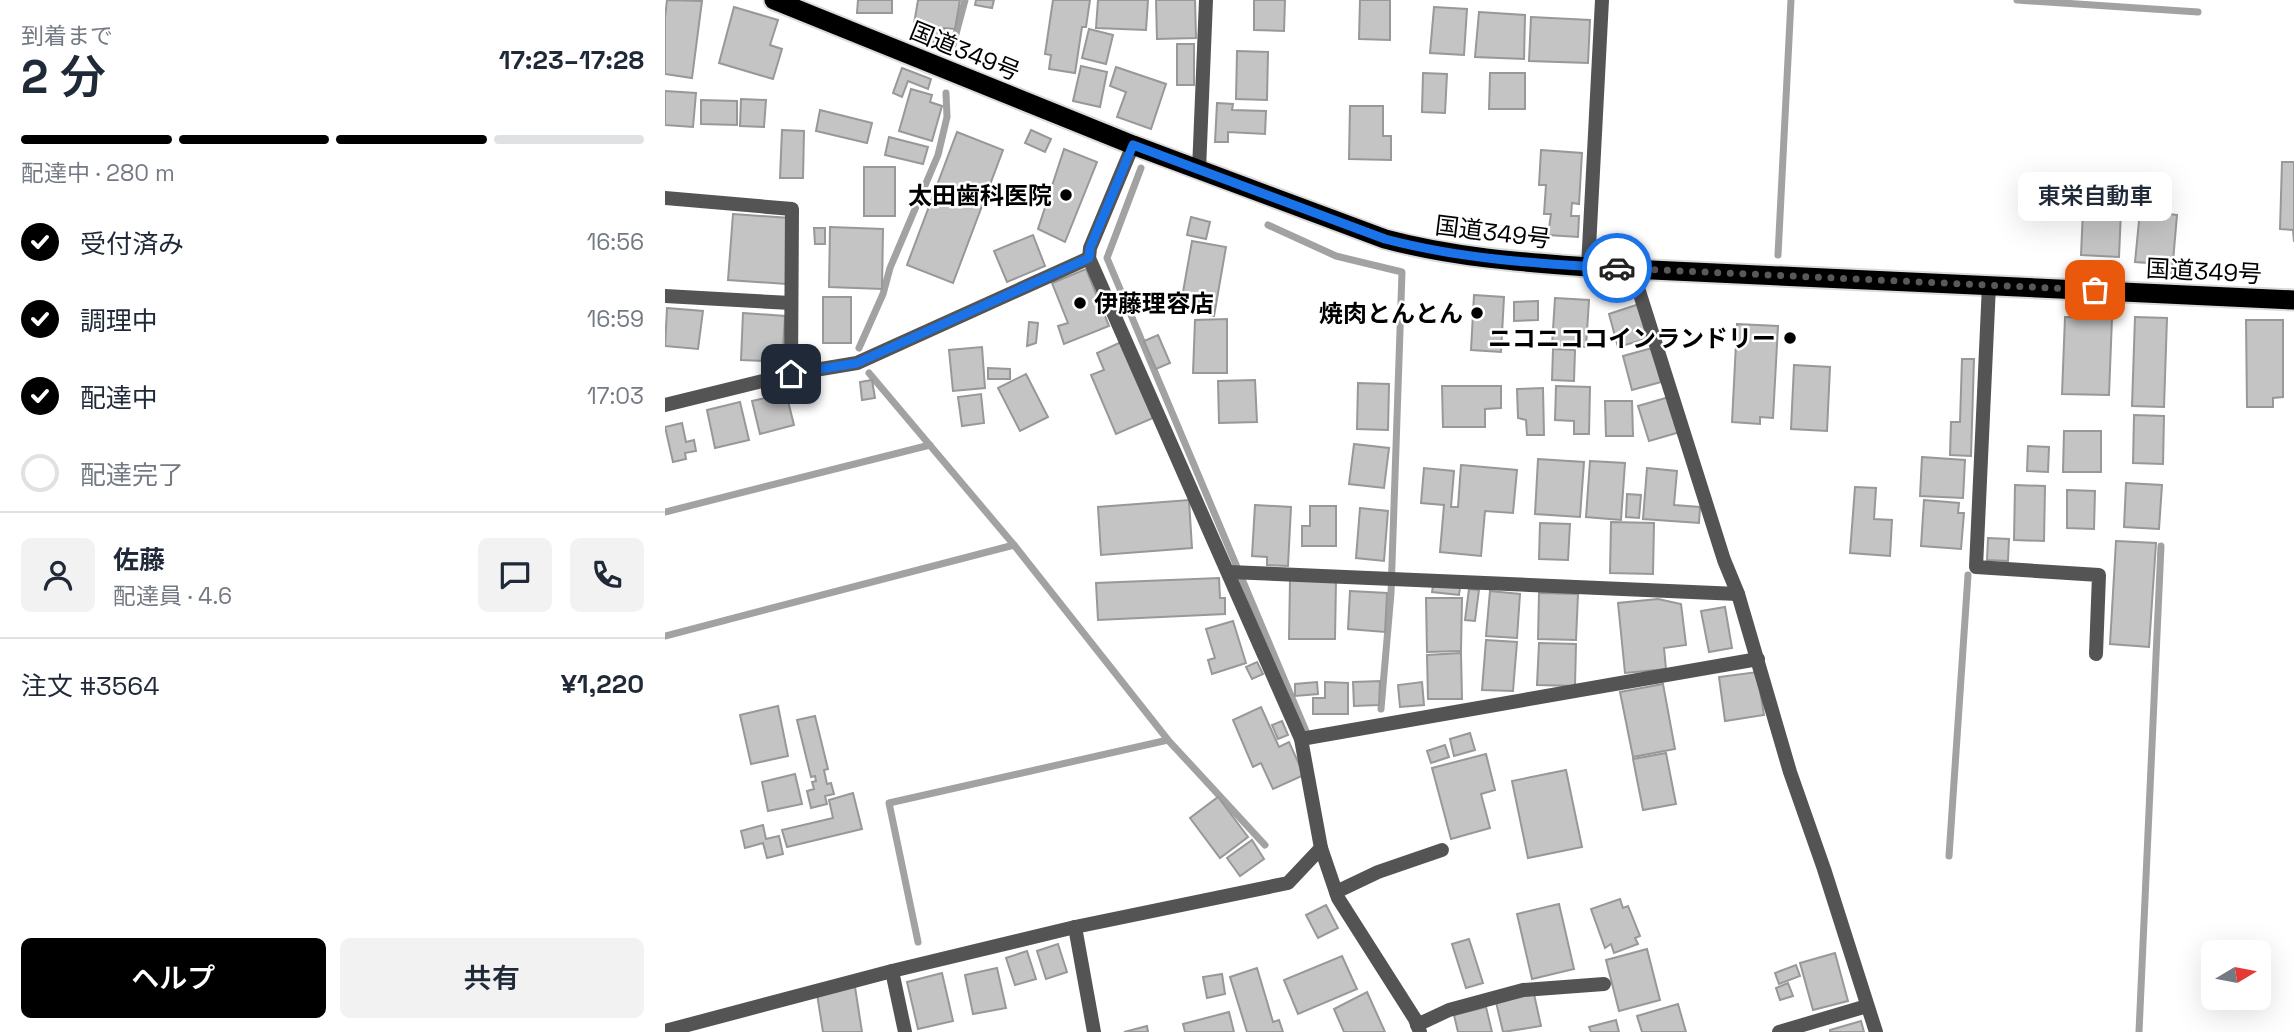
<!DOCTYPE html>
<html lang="ja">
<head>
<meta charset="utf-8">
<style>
	:root { --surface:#fff; --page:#f2f2f3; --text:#1f2937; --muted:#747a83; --line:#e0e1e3; --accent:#000 }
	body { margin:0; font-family:"Space Grotesk","Noto Sans JP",sans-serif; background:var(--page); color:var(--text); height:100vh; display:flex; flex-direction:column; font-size:26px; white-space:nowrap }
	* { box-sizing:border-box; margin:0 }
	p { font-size:23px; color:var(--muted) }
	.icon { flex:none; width:38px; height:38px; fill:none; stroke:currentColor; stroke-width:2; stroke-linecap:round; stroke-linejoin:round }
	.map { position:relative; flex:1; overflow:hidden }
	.drawer { display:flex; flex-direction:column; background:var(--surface); width:665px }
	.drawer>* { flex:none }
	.needle { width:46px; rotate:80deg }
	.buttons { position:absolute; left:1536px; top:940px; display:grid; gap:14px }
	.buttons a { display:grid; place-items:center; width:70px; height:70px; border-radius:10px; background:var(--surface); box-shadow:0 7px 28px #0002; font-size:35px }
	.pin { position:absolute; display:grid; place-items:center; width:60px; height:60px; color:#fff; margin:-30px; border-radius:14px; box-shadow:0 4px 10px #0006 }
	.courier { position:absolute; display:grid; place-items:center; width:70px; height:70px; margin:-35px; border:5px solid #1a73e8; border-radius:50%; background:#fff; color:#222; box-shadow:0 2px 9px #0007 }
	.bubble { position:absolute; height:49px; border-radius:10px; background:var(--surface); box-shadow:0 7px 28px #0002; font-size:23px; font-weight:600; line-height:49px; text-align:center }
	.overview em { font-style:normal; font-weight:600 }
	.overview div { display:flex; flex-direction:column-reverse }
	.overview { display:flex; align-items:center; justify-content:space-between; height:119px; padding:0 21px }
	h1 { font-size:46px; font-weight:600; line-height:52px }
	.bar { display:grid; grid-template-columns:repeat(4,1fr); gap:10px 7px; align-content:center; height:84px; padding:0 21px }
	.bar i { height:9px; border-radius:5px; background:var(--line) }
	.bar .active { background:var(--accent) }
	.bar p { grid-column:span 4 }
	.line { display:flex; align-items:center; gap:18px; padding:0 21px; border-top:2px solid var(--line) }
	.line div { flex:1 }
	.round { display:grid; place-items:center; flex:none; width:74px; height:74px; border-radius:10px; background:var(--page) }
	ol { padding:0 21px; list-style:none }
	li { display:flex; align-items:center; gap:21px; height:77px }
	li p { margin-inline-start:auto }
	li .icon { padding:7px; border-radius:50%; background:var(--accent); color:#fff; stroke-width:4 }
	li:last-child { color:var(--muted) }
	li i { width:38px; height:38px; border:4px solid var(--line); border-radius:50% }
	.cta { display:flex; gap:14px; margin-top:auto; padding:14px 21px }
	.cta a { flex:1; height:80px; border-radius:10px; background:var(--accent); color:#fff; font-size:28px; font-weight:600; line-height:80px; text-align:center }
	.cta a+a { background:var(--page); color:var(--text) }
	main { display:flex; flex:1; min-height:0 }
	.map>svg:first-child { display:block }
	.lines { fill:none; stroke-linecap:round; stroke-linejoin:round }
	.stream { stroke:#a2a2a2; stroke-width:7 }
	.building { fill:#c4c4c4; stroke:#989898; stroke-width:2 }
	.trunk-casing { stroke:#dbdbdb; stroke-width:23 }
	.minor { stroke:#545454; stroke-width:14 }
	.trunk { stroke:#000; stroke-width:19 }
	.done { stroke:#595959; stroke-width:7; stroke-dasharray:0 12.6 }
	.route { stroke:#1a73e8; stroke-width:9 }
	.poi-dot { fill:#000; stroke:#fff; stroke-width:2.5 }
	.labels { text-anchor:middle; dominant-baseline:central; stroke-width:5; stroke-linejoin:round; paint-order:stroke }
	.street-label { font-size:24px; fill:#000; stroke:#fff }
	.poi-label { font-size:24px; font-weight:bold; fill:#000; stroke:#fff; text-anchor:end }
</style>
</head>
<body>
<main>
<section class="drawer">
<div class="overview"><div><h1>2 分</h1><p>到着まで</p></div><em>17:23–17:28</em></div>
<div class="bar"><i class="active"></i><i class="active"></i><i class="active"></i><i></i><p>配達中 · 280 m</p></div>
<ol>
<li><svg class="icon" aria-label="check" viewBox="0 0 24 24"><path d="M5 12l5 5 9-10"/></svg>受付済み<p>16:56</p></li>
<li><svg class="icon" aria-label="check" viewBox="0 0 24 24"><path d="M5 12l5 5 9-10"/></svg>調理中<p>16:59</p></li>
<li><svg class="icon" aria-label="check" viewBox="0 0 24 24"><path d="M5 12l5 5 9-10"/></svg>配達中<p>17:03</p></li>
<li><i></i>配達完了</li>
</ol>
<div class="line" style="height:126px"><a class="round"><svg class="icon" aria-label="person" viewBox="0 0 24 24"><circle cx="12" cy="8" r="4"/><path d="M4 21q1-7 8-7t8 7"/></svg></a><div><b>佐藤</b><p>配達員 · 4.6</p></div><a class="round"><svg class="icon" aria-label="chat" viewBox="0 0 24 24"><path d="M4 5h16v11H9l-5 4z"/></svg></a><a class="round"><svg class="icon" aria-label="phone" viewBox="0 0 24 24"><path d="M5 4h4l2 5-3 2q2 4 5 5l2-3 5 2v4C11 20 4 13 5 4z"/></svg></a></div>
<div class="line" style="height:91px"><div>注文 #3564</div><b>¥1,220</b></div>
<div class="cta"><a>ヘルプ</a><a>共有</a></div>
</section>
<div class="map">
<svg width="1629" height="1032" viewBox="0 0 1629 1032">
	<rect width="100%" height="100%" fill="#fff"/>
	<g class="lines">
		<!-- stream -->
		<g class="stream">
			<path d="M1352 0 1533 12"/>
			<path d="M288 45 300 0"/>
			<path d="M476 168 442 258 641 731"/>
			<path d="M603 225 671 256 737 272 726 593 716 709"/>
			<path d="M1113 255 1126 0"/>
			<path d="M194 348 218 294 225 268 273 155 282 117 281 93"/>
			<path d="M204 373 349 545 503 740 600 845"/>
			<path d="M0 512 265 445"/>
			<path d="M0 636 349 545"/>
			<path d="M1284 856 1303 575"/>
			<path d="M253 942 224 803 503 740"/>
			<path d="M1474 1032 1496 546"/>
		</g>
	</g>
	<!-- building -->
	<g class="building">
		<path d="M2 0 37 1 27 78 0 74V18Z"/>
		<path d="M193 0H227V13H192Z"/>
		<path d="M253 0H295L290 29 279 28 276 43 253 39 255 25 249 24Z"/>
		<path d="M311 0H329L327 8 310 5Z"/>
		<path d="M388 0H425L421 27H417L410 73 384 69 386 55 380 54Z"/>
		<path d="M433 0H483L481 30 431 28Z"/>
		<path d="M491 0H530L531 38 492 39Z"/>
		<path d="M589 0H620L619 31 589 30Z"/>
		<path d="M695 0H725V40L694 39Z"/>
		<path d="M69 7 113 20 105 45 117 49 108 79 54 63Z"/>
		<path d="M769 7 802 9 799 55 765 53Z"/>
		<path d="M814 12 860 15 859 59 810 57Z"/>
		<path d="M866 17 925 20 923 63 864 61Z"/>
		<path d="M424 29 448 35 441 64 417 58Z"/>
		<rect x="512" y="44" width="17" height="41"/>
		<path d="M572 51 603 52 602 100 571 99Z"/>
		<path d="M416 66 442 72 435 107 408 101Z"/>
		<path d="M451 67 501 84 486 129 452 117 461 92 445 86Z"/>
		<path d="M237 68 266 79 263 89 243 81 237 97 228 93Z"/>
		<path d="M758 73 782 74 780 113 757 112Z"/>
		<path d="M825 73H860V109H824Z"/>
		<path d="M246 89 267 95 265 102 277 106 267 141 234 131Z"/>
		<path d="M0 91 31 93 28 127 0 125Z"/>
		<path d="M76 99 101 100 99 127 75 126Z"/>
		<path d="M36 100 72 101V125L36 124Z"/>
		<path d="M552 103 568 104 567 110 601 111 600 134 563 132V142H550Z"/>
		<path d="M685 106H718V136H726V160L684 159Z"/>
		<path d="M155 110 207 123 202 143 151 131Z"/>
		<path d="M117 130 139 131 138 178H115Z"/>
		<path d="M366 130 386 139 380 152 360 143Z"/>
		<path d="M292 132 338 150 288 283 242 265Z"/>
		<path d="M224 137 263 147 258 164 220 155Z"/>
		<path d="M399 149 432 162 400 242 373 229Z"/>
		<path d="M876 150 917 153 914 204 907 203 906 216H914L913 237 883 235 886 214H879L881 185H874Z"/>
		<path d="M1617 162H1629V242L1628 230 1615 229Z"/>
		<rect x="199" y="167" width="31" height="49"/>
		<path d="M1418 210 1456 211 1454 257 1416 255Z"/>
		<path d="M1475 211 1512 215 1507 273 1482 271 1483 263 1470 262Z"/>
		<path d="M68 214 125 218 121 284 63 280Z"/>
		<path d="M526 217 545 222 541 239 522 235Z"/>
		<path d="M165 227 218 229 217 289 164 287Z"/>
		<path d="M149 228H160V244H150Z"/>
		<path d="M368 235 380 266 342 282 329 251Z"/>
		<path d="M527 241 561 247 549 316 515 309Z"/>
		<path d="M421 269 444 326 399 344 393 326 403 323 387 283Z"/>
		<path d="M809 295 839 297 836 352 806 350Z"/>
		<rect x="158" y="297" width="28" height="46"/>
		<path d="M890 298 924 300 921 347 887 345Z"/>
		<path d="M873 301V320L849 321V302Z"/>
		<path d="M974 304 984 338 953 347 944 314Z"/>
		<path d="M2 308 38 311 33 349 0 346Z"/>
		<path d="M78 313 120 316 117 362 76 360Z"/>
		<path d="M1400 317 1447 318 1444 395 1397 394Z"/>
		<path d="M1470 317 1502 318 1499 407 1467 406Z"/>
		<path d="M562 319V373H528L530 320Z"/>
		<path d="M1581 320H1618V397L1608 398V407H1582Z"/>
		<path d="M364 322 373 323 371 343 362 346Z"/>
		<path d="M1072 324 1113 326 1108 418 1095 417V424L1067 422Z"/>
		<path d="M493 335 505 363 491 369 479 341Z"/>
		<path d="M456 342 488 418 451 434 426 375 439 370 432 353Z"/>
		<path d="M317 347 320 388 288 391 284 350Z"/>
		<path d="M987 348 996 382 967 390 958 356Z"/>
		<path d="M888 349 910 350 909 381 887 380Z"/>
		<path d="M1297 359H1309L1306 456 1285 455 1286 422H1295Z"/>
		<path d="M1129 365 1165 367 1162 431 1126 429Z"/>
		<path d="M323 368 345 369V379H323Z"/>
		<path d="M361 374 383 417 355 431 333 388Z"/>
		<path d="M207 380 210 398 197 400 195 382Z"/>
		<path d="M590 380 592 422 554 423 553 381Z"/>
		<path d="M693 383 724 384 723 430 692 429Z"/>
		<path d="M777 386H836V408L820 409V427H778Z"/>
		<path d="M891 386 925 387 924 434H909V421L890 420Z"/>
		<path d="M878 388 879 435H862L861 420 853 418 852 389Z"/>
		<path d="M121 393 129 425 95 434 87 401Z"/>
		<path d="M316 394 319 423 297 426 293 397Z"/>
		<path d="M1004 397 1015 432 984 441 973 406Z"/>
		<path d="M940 401H967L968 436H941Z"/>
		<path d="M75 402 84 440 50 448 42 410Z"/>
		<path d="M1469 415 1499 416 1498 464 1468 463Z"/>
		<path d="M17 423 21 442 29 440 31 451 20 453 21 459 8 462 0 427Z"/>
		<path d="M1399 431H1436V472H1398Z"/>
		<path d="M689 444 724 448 719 488 684 484Z"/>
		<path d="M1363 446 1384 447 1383 472 1362 471Z"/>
		<path d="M1257 457 1300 460 1298 498 1255 496Z"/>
		<path d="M873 459 919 462 915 517 870 514Z"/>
		<path d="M925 461 960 463 956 520 921 517Z"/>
		<path d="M796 465 852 470 848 513 820 511 816 556 775 552 779 505 756 503 759 468 789 471 786 507H793Z"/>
		<path d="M982 468 1012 471 1009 505 1035 507 1034 523 978 519Z"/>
		<path d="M1461 483 1497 485 1494 529 1459 527Z"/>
		<path d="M1350 485 1380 486 1379 541 1349 540Z"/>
		<path d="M1190 487 1211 488 1209 519 1227 520 1225 556 1185 553Z"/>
		<path d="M1402 490 1430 491 1429 529 1402 528Z"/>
		<path d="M962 494 976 495 974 518 961 517Z"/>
		<path d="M524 500 527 548 436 555 433 507Z"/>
		<path d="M1259 500 1294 503 1293 513H1299L1296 549 1256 546Z"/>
		<path d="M590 505 626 507 623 566 602 565V557L587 556Z"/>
		<path d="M645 506H671V546H637V526H645Z"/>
		<path d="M695 508 723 511 719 561 691 558Z"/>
		<path d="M946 522 989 523 988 574 945 573Z"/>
		<path d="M875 523 905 524 903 560 874 559Z"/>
		<path d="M1323 538 1344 539 1343 561 1322 560Z"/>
		<path d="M1451 541 1491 543 1484 647 1445 644Z"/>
		<path d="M554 578 555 598H560V614L433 620 431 583Z"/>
		<path d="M625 580H671L670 639H624Z"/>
		<path d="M768 586 795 588 794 595 767 592Z"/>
		<path d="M804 589 814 590 810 621 800 620Z"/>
		<path d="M685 591 722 593 720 632 683 629Z"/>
		<path d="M825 591 855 594 852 638 821 636Z"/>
		<path d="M874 593 913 594 911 640 873 639Z"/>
		<path d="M761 598H797L796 651 762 652Z"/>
		<path d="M993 599 1016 604 1021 645 999 648 1001 669 960 673 953 603Z"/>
		<path d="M1060 607 1067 648 1044 652 1036 611Z"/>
		<path d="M568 621 581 663 547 674 543 660 550 658 541 629Z"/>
		<path d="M821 640 852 642 848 691 817 690Z"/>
		<path d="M874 643 911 644 910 686 872 685Z"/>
		<path d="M796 653 797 699H763L762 655Z"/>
		<path d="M592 662 598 674 587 679 581 667Z"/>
		<path d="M1092 672 1099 715 1060 721 1054 677Z"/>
		<path d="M715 681 714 705 689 706 688 682Z"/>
		<path d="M652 682 653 694 630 696V684Z"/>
		<path d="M660 682 683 683V714H648V698H660Z"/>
		<path d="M757 682 759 705 735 707 733 685Z"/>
		<path d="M998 684 1010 749 968 757 955 692Z"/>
		<path d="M113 706 123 756 86 764 75 715Z"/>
		<path d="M596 707 614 747 624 742 639 775 608 789 596 763 588 767 568 720Z"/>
		<path d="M150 716 163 769 159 770 162 784 166 783 169 794 160 796 162 804 146 808 142 791 149 789 147 782 151 781 150 776 146 777 132 720Z"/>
		<path d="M617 721 623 735 613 739 607 725Z"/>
		<path d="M805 733 810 750 789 756 785 739Z"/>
		<path d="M780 745 784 757 766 763 762 751Z"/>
		<path d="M1001 753 1011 804 978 810 968 759Z"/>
		<path d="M821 754 830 790 816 794 825 828 786 839 767 768Z"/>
		<path d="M901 770 917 847 863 858 847 781Z"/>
		<path d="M130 774 137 804 103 811 97 782Z"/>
		<path d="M188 793 197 829 122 847 117 830 168 818 164 800Z"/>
		<path d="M553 797 583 837 555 858 525 818Z"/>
		<path d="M98 825 101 839 114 836 118 854 102 858 98 843 80 848 76 831Z"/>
		<path d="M587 840 599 859 575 876 562 858Z"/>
		<path d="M955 899 958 908 963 906 975 936 970 938 973 944 949 953 946 944 940 948 926 909Z"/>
		<path d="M894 904 909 969 867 979 852 914Z"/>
		<path d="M661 905 673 928 653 938 641 915Z"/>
		<path d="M804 939 818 983 801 988 787 944Z"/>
		<path d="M393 944 402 972 381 979 372 951Z"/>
		<path d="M982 949 995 1000 954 1011 941 960Z"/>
		<path d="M362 951 371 979 350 985 341 958Z"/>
		<path d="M1170 953 1183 1001 1148 1010 1135 963Z"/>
		<path d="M677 956 692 989 633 1014 619 980Z"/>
		<path d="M1131 965 1135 976 1114 984 1110 973Z"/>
		<path d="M332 968 341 1008 308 1014 300 975Z"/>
		<path d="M592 968 608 1022 614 1020 618 1032H582L565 977Z"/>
		<path d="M277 973 288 1021 253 1029 242 982Z"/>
		<path d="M557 974 560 994 542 998 538 977Z"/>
		<path d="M1123 983 1128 996 1115 1000 1111 988Z"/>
		<path d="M190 987 197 1032H158L152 994Z"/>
		<path d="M702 992 720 1032H679L669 1009Z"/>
		<path d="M869 994 876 1026 838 1032 831 1002Z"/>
		<path d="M1013 1004 1021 1032H977L972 1016Z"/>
		<path d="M821 1007 827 1032H793L789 1015Z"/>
		<path d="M564 1012 569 1032H520L518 1024Z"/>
		<path d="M951 1020 954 1032H926L924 1027Z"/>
		<path d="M1196 1021 1199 1032H1165V1030Z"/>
		<path d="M482 1026 483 1032H459Z"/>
	</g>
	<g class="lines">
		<!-- trunk casing -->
		<g class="trunk-casing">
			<path id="trunk" d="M109 0 468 145 720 239C787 257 854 262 923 267L1629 300"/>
		</g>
		<!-- minor -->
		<g class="minor">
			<path d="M468 145 425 248 424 258 636 739 656 848 673 898 750 1019 755 1032"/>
			<path d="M534 170 541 0"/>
			<path d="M0 198 127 209 126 374"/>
			<path d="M923 267 937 0"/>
			<path d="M967 269 1059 560 1073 594 1125 772 1159 869 1211 1032"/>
			<path d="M1324 285 1311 567 1434 575 1431 654"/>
			<path d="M0 296 126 303"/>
			<path d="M0 405 126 374 192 363 424 258"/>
			<path d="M564 572 1073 594"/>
			<path d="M636 739 1093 659"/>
			<path d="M671 892 713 872 777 850"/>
			<path d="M410 927 429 1032"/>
			<path d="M227 971 240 1032"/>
			<path d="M752 1025 784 1010 858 990 939 984"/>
			<path d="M0 1031 227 971 410 927 623 883 656 848"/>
			<path d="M1114 1032 1202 1006"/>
		</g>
		<!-- trunk -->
		<use href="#trunk" class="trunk"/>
	</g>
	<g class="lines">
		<!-- done -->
		<path class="done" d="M952 268 1430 290"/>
		<!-- route -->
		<path class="route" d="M126 374 192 363 424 258 425 248 468 145 720 239C796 259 874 264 952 268"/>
	</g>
	<!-- markers -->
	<g class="poi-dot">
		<circle cx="401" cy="195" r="7"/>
		<circle cx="415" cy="303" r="7"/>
		<circle cx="812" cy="313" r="7"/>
		<circle cx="1125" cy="338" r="7"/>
	</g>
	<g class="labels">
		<!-- street labels -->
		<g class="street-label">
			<text transform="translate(300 51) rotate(22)">国道349号</text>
			<text transform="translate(828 232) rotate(7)">国道349号</text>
			<text transform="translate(1539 271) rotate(3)">国道349号</text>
		</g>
		<!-- poi labels -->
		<g class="poi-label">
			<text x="387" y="195">太田歯科医院</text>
			<text x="429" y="303" text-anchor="start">伊藤理容店</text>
			<text x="798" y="313">焼肉とんとん</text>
			<text x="1111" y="338">ニコニココインランドリー</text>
		</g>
	</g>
</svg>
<div class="buttons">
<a><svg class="needle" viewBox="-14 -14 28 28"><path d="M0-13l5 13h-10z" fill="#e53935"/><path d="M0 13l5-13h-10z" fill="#747a83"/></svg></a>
</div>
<div class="pin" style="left:1430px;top:290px;background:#ea580c"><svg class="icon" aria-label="bag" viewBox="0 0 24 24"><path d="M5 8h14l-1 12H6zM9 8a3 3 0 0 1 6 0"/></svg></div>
<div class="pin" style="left:126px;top:374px;background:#1f2937"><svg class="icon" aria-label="home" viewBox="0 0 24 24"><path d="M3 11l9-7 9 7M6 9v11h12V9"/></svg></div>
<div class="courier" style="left:952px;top:268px"><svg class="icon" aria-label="car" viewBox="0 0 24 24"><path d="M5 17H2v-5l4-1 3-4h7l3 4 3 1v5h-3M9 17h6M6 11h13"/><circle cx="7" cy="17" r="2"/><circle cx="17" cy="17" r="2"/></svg></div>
<div class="bubble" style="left:1353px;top:172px;width:154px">東栄自動車</div>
</div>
</main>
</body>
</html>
